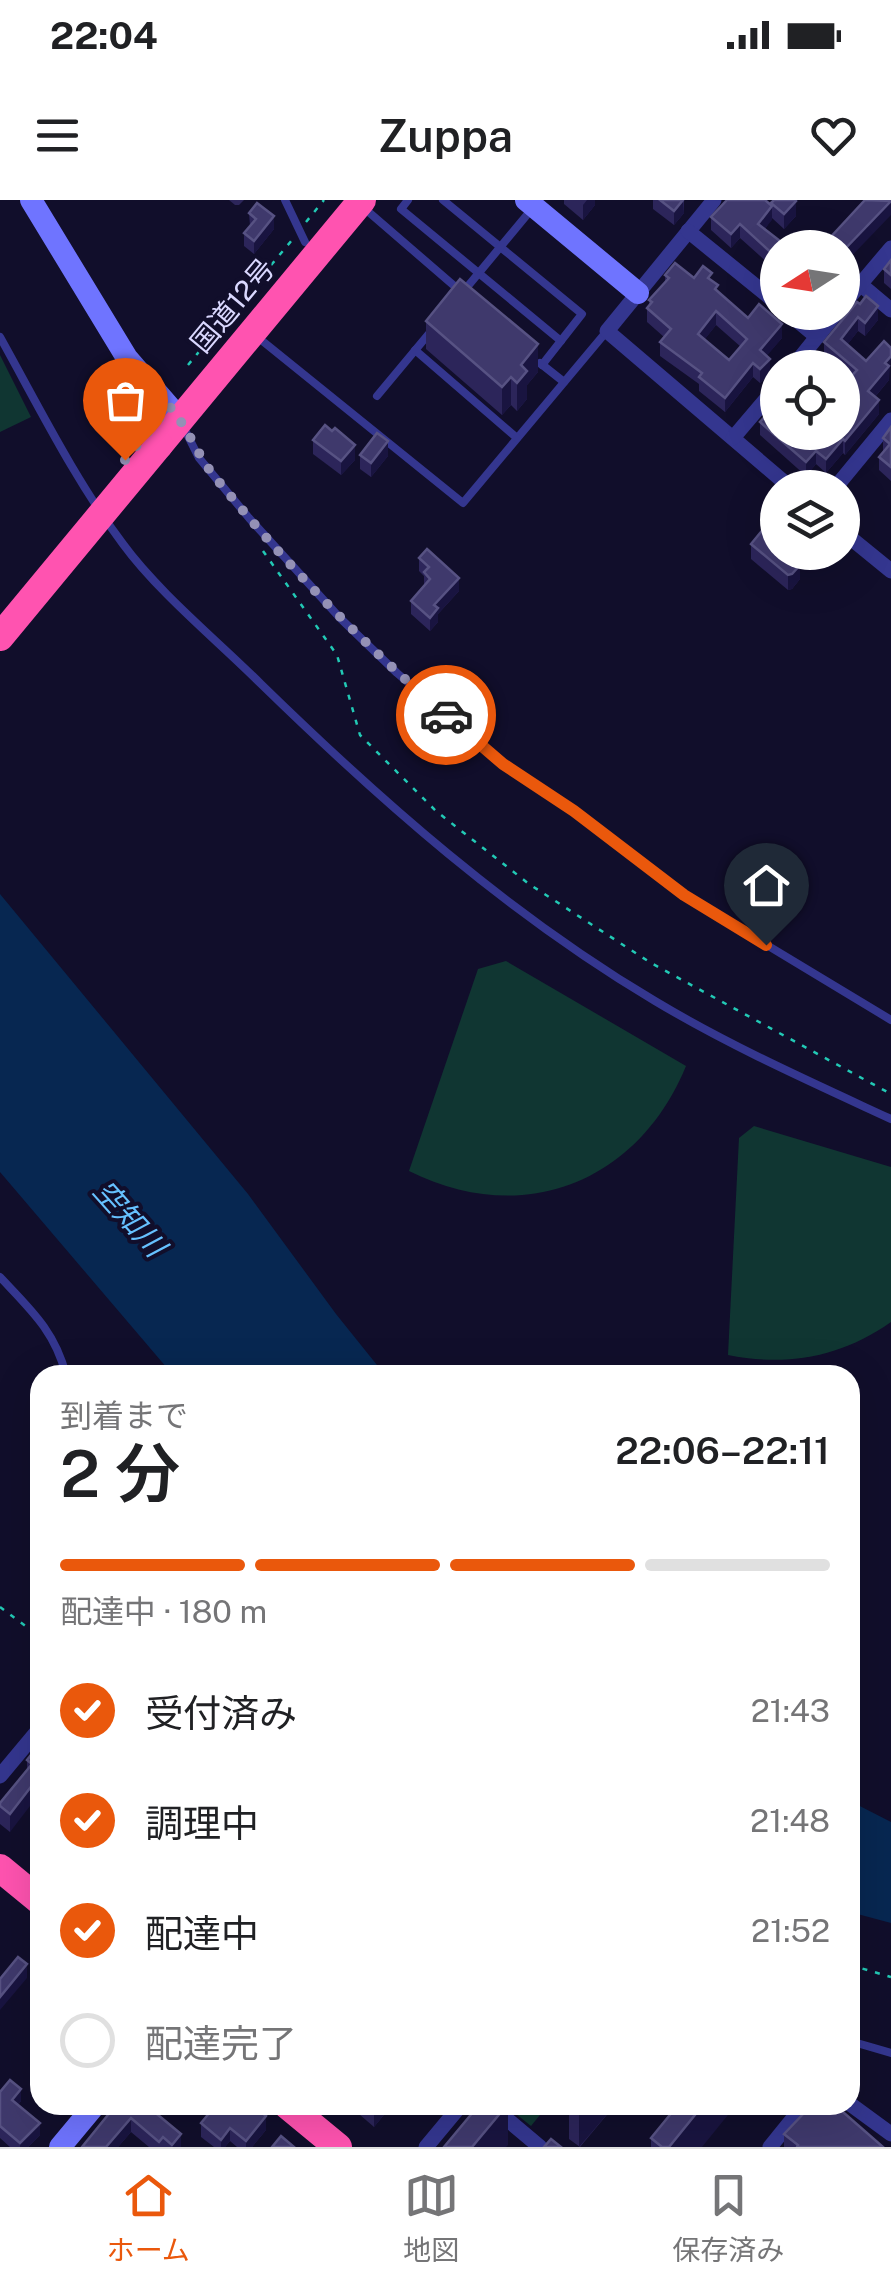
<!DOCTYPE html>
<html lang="ja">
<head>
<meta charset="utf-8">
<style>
	:root { --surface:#fff; --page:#f2f2f2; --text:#202124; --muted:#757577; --line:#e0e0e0; --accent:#ea580c }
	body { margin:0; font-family:"Public Sans","Noto Sans JP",sans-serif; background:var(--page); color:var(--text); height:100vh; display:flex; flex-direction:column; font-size:38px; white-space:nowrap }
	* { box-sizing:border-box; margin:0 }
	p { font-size:32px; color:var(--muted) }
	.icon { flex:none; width:55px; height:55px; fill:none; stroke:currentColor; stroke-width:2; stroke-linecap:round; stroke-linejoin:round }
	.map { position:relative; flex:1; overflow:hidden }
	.panel { position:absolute; left:30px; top:1165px; width:830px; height:750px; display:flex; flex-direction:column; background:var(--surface); border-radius:30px; box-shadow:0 10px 40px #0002 }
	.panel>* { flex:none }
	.needle { width:65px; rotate:258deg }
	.fabs { position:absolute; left:760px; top:30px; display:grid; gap:20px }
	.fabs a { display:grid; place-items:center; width:100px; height:100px; border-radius:50%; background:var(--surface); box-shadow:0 10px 40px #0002; font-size:50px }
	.pin { position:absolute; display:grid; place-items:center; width:85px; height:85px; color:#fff; margin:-102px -42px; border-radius:50% 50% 50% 0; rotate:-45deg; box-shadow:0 0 10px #0007 }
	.pin .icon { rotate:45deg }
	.courier { position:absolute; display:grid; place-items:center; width:100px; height:100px; margin:-50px; border:8px solid #ea580c; border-radius:50%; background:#fff; color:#222; box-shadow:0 2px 12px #0007 }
	.overview em { font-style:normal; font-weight:600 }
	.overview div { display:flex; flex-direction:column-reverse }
	.overview { display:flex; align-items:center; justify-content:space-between; height:170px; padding:0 30px }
	h1 { font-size:65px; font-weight:600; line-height:75px }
	.bar { display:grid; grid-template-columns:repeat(4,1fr); gap:15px 10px; align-content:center; height:120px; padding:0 30px }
	.bar i { height:12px; border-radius:8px; background:var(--line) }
	.bar .on { background:var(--accent) }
	.bar p { grid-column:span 4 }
	ol { padding:0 30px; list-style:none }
	li { display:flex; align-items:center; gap:30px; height:110px }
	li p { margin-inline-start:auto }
	li .icon { padding:10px; border-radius:50%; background:var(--accent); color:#fff; stroke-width:4 }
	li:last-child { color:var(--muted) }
	li i { width:55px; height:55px; border:5px solid var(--line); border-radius:50% }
	.status { display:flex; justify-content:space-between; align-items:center; height:70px; padding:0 50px; background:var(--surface); direction:ltr }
	.status svg { height:28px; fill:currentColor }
	header { display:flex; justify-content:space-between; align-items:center; height:130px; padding:0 30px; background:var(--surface); font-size:45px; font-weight:600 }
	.menu { display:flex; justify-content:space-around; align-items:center; height:140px; border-top:2px solid var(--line); background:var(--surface); font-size:28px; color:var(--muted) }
	.menu a { display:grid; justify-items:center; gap:5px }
	.menu .on { color:var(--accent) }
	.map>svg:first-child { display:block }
	.green { fill:#103632 }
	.water { fill:#072751 }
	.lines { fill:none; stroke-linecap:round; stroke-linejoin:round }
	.path { stroke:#22c9b5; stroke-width:2.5; stroke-dasharray:5 8; stroke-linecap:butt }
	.lane { stroke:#34368f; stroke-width:8 }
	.street { stroke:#34368f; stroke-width:15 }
	.secondary { stroke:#6f74ff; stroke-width:22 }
	.highway { stroke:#ff53b0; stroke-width:28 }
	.highway-bridge { stroke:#ff53b0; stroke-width:28 }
	.wall { fill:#2c255a; fill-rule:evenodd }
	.shaded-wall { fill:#191440 }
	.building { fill:#3f396c; stroke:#575283; stroke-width:2.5; fill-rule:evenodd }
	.done { stroke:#9491b5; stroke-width:10; stroke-dasharray:0 18 }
	.route { stroke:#ea580c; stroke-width:12 }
	.labels { text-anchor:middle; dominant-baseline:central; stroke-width:8; stroke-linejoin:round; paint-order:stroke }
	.street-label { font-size:28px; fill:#dad8ff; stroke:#110e2b }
	.water-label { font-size:30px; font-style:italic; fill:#66c1ff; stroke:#110e2b }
</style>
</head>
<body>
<div class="status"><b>22:04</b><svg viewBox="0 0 49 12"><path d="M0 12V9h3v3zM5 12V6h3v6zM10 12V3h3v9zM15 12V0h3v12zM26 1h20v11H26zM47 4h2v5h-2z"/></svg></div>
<header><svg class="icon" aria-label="menu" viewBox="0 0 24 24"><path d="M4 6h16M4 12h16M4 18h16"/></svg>Zuppa<svg class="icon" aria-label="heart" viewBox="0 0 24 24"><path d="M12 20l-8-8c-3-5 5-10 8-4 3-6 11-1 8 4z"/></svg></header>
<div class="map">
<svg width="891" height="1947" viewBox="0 0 891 1947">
	<rect width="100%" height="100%" fill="#110e2b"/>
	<!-- green -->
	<g class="green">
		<path d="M0 155 31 217 0 232Z"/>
		<path d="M506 761 686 866C638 983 522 1028 409 971L478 769Z"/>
		<path d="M754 926 891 967V1122C841 1157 787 1167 728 1155L739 938Z"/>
		<path d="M505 1905H548L531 1926Z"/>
	</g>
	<!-- water -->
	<g class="water">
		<path d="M0 694 248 994 336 1114 385 1175H173L0 972Z"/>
		<path d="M850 1601 891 1622V1723L850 1712Z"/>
	</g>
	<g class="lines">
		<!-- path -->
		<g class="path">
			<path d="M306 22 324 0"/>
			<path d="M188 165 292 40"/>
			<path d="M263 351 337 455 360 535 436 611 529 684 651 763 891 894"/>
			<path d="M0 1407 40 1437"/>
			<path d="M850 1765 891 1777"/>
		</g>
		<!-- lane -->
		<g class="lane">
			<path d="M285 0 305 42"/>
			<path d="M408 0 401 9 561 141"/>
			<path d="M443 0 582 114 542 165"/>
			<path d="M364 8 459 90"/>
			<path d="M463 92 531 10"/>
			<path d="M255 135 463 303 607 131"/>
			<path d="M0 137C39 207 75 280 123 344 158 392 219 442 261 484 382 602 509 714 655 801 730 846 811 882 891 919"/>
			<path d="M415 150 517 238"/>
			<path d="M540 163 564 182"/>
			<path d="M377 196 432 130"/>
			<path d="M184 228 199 258 249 318 340 418 397 473 503 564 573 611 684 695 891 820"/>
			<path d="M0 1077C30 1109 55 1131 66 1175"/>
			<path d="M850 1841 891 1853"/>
		</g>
		<!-- street -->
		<g class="street">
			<path d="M714 0 607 131 791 288"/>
			<path d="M688 31 778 104"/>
			<path d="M860 84 891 110"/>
			<path d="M842 106 891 48"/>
			<path d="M787 112 817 137"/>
			<path d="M792 168 837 112"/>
			<path d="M733 238 778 185"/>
			<path d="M835 288 891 220"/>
			<path d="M842 331 891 371"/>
			<path d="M0 1576 40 1528"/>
			<path d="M850 1904 891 1934"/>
			<path d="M490 1905 540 1947"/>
			<path d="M426 1947 461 1905"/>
			<path d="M770 1947 804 1905"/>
		</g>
		<!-- secondary -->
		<g class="secondary">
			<path d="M31 0 127 158 180 219"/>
			<path d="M526 0 638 93"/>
			<path d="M60 1947 95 1905"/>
		</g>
		<!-- highway -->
		<g class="highway">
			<path d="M159 245 362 0"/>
			<path d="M0 1668 40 1701"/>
			<path d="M287 1905 338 1947"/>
		</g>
		<!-- highway-bridge -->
		<path class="highway-bridge" d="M0 437 159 245"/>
	</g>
	<!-- wall -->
	<g class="wall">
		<path d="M229 0H244L239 5H235Z"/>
		<path d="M564 0H595V5L583 20 564 4Z"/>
		<path d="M653 0H684V13L674 25 653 9Z"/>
		<path d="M771 3 796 16 784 29 772 18 765 29 778 48V72L740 38 731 48 711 30V17L771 6Z"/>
		<path d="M249 13 274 29 254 54 244 46V33L250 26Z"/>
		<path d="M891 60V89L884 83V69Z"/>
		<path d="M665 75 712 80 718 91 748 118 782 138 766 156 770 173 760 183 753 177 725 212 699 191V184L660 156V142L664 137 647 122V108L649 105V100L665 83ZM716 125 741 147 729 160 704 140Z"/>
		<path d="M857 102 878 120 865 136 858 131 847 145 866 161 889 172V180L875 197 879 214 845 255 843 253 826 273 816 264 806 276 760 235V222L777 214 842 232 850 178 842 171V168H838L824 156V142Z"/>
		<path d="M426 121 538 172 527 185V199L517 211 511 205 502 215 426 149Z"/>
		<path d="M891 227V281L879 270V257L883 252V238Z"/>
		<path d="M313 240 355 260 341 275 313 254Z"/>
		<path d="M360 255 388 256 371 277 360 269Z"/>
		<path d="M751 344 778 352 800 379 792 389 788 390 751 359Z"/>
		<path d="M419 358 459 391 438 414V422L430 431 411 414V401L424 386V376L419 371Z"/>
		<path d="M40 1556 10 1632 0 1624V1603L27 1570V1560Z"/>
		<path d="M40 1832V1861L36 1857V1837Z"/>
		<path d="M0 1892 21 1901 18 1905 40 1935 28 1947H10L0 1938Z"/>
		<path d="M116 1905 181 1947H149L131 1932 118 1947H82Z"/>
		<path d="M204 1905H252L266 1930 252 1947H237L230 1941 225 1947H214L201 1937V1923L211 1911Z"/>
		<path d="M359 1905H392L374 1927 359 1914Z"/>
		<path d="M569 1905H615L580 1947 569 1939Z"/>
		<path d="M810 1913 883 1947H784V1934Z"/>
		<path d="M651 1938 702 1947H651Z"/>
	</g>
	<!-- shaded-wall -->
	<g class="shaded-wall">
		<path d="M587 0H595V5L583 20V5Z"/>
		<path d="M683 0 684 13 674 25V11Z"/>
		<path d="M796 1V16L784 29V14Z"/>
		<path d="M891 1V15L842 66V52Z"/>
		<path d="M772 6V20L758 37V24Z"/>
		<path d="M274 16V29L254 54V41Z"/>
		<path d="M740 24V38L731 48V34Z"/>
		<path d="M878 106V120L865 136V123Z"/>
		<path d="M716 111V125L698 148V134Z"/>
		<path d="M858 117V131L841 153V139Z"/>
		<path d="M782 124V138L760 164V150Z"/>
		<path d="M538 144V172L527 185V199L517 211V183L521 165Z"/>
		<path d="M891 156 889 180 868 205V191Z"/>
		<path d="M770 159V173L760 183V169Z"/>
		<path d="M753 163V177L725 212V198Z"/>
		<path d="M511 177V205L502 215V187Z"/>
		<path d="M879 200V214L845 255V241Z"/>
		<path d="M843 239V253L826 273V259Z"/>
		<path d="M388 241V256L371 277V263Z"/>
		<path d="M355 245V260L341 275V261Z"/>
		<path d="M816 251V264L806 276V262Z"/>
		<path d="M800 365V379L792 389 788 390V375Z"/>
		<path d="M459 378V391L438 414V422L430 431V418L434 405Z"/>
		<path d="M40 1575V1593L10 1632V1614Z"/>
		<path d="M27 1764V1778L0 1810V1797Z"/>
		<path d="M21 1889V1901L12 1912V1900Z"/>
		<path d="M374 1905H392L374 1927Z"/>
		<path d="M508 1905V1945L506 1947H472Z"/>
		<path d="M583 1905H615L579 1947V1909Z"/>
		<path d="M703 1905H736L702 1947H669Z"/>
		<path d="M266 1916V1930L252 1947H246V1941Z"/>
		<path d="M131 1918V1932L118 1947H106Z"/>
		<path d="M40 1923V1935L28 1947H20V1943Z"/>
		<path d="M230 1928V1941L225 1947H221V1940Z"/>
		<path d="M181 1934V1947H172V1945Z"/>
	</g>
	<!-- building -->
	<g class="building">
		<path d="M660 0H683L674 11Z"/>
		<path d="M727 0H765L772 6 758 24 789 48H778V59L740 24 731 34 711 17Z"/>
		<path d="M774 0H795L796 1 784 14 771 3Z"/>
		<path d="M865 0 891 1 842 52V48H815L823 38 826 42Z"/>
		<path d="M257 3 274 16 254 41 244 33 256 19 249 13Z"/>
		<path d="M891 60V75L884 69Z"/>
		<path d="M675 63 694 78 703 66 712 73 708 78 718 85 715 89 748 118 759 104 782 124 760 150 770 159 760 169 753 163 725 198 699 177 702 173 660 142 671 129 647 108 652 102 649 100 669 78 665 75ZM716 111 747 139 729 160 698 134Z"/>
		<path d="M460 79 538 144 521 165 527 171 517 183 511 177 502 187 426 121Z"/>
		<path d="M866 96 878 106 865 123 858 117 841 139 866 161 884 141 891 148V156L885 163 889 166 868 191 879 200 845 241 843 239 826 259 816 251 806 262 760 222 772 209 778 213V232H842V186L857 170 824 142 857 102 860 104Z"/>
		<path d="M325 225 332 231 335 228 355 245 341 261 313 240Z"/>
		<path d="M891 227V267L879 257 890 244 883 238Z"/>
		<path d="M377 233 388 241 371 263 360 255Z"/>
		<path d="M778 311V352H786L800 365 792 374 788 375 751 344Z"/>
		<path d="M427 349 459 378 434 405 438 408 430 418 411 401 430 379 424 372 429 367 419 358Z"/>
		<path d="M34 1551 40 1556V1575L10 1614 0 1606V1603L32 1564 27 1560Z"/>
		<path d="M18 1757 27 1764 0 1797V1779Z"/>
		<path d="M10 1880 21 1889 12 1900 40 1923 20 1943 0 1926V1892Z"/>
		<path d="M116 1905H146L181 1934 172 1945 163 1937 159 1942 131 1918 106 1947H82Z"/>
		<path d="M216 1905H252L266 1916 246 1941 230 1928 221 1940 201 1923Z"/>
		<path d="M479 1905H507L472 1947H444Z"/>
		<path d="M678 1905H703L669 1947H662L651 1938Z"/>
		<path d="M817 1905H835L883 1947H797L798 1945 784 1934 807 1910 810 1913Z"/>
		<path d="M281 1936 294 1947H272Z"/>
		<path d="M551 1939 561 1947H544Z"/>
	</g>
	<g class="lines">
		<!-- done -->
		<path class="done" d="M125 260 169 206C188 227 197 255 215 277 285 363 361 443 446 515"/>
		<!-- route -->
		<path class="route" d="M446 515 503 564 574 611 684 695 766 745"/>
	</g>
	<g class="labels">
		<!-- street labels -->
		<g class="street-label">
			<text transform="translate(232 105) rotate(-50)">国道12号</text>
		</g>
		<!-- water labels -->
		<g class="water-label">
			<text transform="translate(130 1018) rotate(48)">空知川</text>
		</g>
	</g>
</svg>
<div class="fabs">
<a><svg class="needle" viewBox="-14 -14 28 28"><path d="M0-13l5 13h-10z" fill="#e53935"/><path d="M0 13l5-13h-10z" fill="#757577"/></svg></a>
<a><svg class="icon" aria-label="locate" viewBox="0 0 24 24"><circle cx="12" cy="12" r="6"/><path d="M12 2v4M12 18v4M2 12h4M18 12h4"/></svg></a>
<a><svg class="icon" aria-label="layers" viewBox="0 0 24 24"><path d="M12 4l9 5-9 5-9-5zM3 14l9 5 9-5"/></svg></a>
</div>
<div class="pin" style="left:125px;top:260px;background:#ea580c"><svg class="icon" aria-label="bag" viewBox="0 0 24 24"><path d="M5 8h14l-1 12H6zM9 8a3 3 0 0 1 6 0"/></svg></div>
<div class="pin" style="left:766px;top:745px;background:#1f2937"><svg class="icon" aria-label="home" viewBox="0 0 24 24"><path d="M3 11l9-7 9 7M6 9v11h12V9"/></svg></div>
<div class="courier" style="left:446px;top:515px"><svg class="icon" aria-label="car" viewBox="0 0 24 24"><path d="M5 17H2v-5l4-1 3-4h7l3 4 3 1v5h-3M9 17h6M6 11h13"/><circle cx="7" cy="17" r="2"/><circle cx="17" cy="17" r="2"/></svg></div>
<section class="panel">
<div class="overview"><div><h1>2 分</h1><p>到着まで</p></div><em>22:06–22:11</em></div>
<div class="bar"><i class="on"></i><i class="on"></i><i class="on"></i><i></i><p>配達中 · 180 m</p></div>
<ol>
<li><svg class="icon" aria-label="check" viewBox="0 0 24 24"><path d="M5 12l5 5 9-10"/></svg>受付済み<p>21:43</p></li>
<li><svg class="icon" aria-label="check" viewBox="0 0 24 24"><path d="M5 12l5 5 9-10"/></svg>調理中<p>21:48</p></li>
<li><svg class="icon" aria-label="check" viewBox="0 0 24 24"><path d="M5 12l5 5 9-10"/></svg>配達中<p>21:52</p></li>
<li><i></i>配達完了</li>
</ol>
</section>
</div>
<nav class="menu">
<a class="on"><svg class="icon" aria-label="home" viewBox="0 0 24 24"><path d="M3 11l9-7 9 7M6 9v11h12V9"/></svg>ホーム</a>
<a><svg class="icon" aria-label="map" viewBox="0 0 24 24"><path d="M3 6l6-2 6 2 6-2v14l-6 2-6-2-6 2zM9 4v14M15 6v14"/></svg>地図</a>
<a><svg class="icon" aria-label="saved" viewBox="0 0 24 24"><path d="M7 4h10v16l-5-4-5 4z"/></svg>保存済み</a>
</nav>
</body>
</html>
